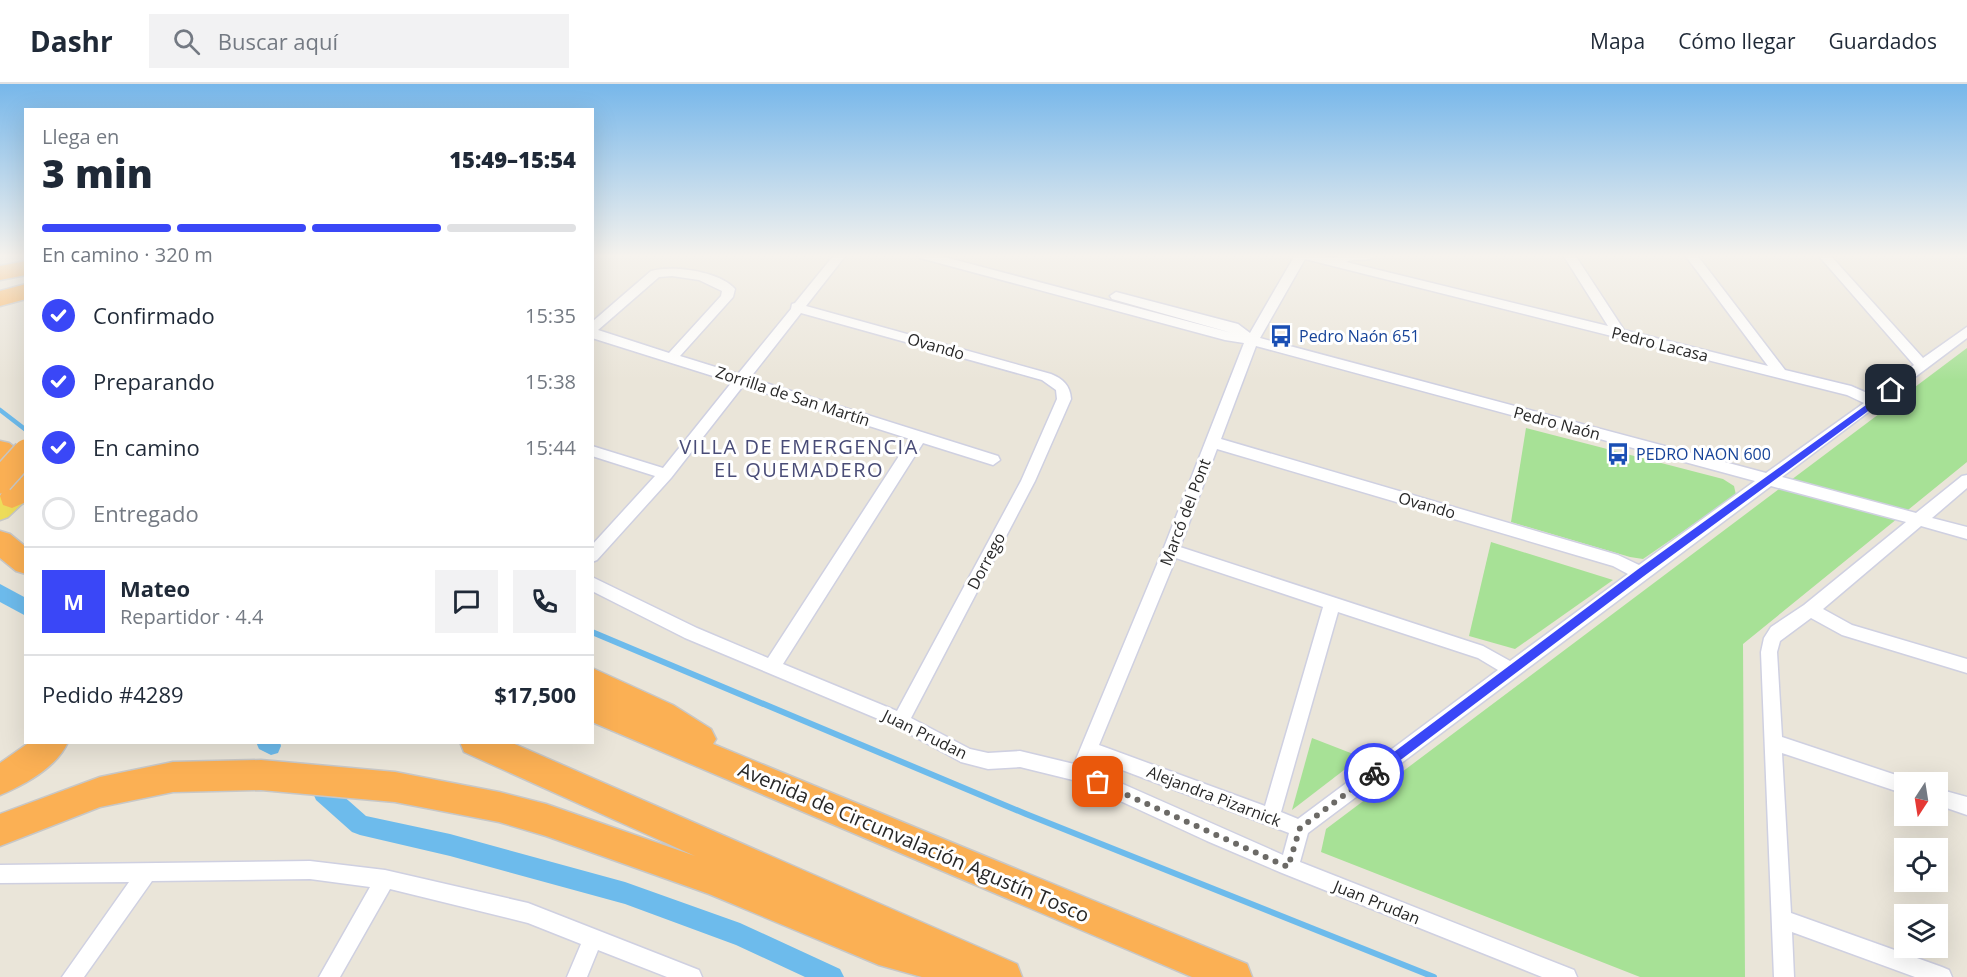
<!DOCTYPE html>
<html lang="es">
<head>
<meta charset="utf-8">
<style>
	:root { --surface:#fff; --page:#f2f2f3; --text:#1f2937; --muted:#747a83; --line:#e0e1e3; --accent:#3a47f7 }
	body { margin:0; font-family:"Open Sans",sans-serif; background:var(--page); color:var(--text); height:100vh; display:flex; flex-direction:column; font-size:22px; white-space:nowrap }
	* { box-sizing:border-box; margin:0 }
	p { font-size:20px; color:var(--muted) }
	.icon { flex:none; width:33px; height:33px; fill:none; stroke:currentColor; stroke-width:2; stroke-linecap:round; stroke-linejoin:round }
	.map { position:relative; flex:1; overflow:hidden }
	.details { position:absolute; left:24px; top:24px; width:570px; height:636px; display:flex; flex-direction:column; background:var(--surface); border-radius:0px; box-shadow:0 6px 24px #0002 }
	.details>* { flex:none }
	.needle { width:39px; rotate:192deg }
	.tools { position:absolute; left:1894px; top:688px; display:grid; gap:12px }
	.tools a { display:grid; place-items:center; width:54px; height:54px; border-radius:0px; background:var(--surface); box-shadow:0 6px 24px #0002; font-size:30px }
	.pin { position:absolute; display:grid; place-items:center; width:51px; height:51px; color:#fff; margin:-26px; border-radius:12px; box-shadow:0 3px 9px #0006 }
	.courier { position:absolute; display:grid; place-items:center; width:60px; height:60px; margin:-30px; border:4px solid #3a47f7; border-radius:50%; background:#fff; color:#222; box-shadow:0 2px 8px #0007 }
	.overview em { font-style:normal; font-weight:800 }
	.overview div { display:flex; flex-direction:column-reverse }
	.overview { display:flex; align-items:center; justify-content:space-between; height:102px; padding:0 18px }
	h1 { font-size:39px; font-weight:800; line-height:45px }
	.bar { display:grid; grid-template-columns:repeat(4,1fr); gap:9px 6px; align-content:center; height:72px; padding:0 18px }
	.bar i { height:8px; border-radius:4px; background:var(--line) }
	.bar .on { background:var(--accent) }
	.bar p { grid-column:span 4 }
	.line { display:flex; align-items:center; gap:15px; padding:0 18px; border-top:2px solid var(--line) }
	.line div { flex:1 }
	.round { display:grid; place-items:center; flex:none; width:63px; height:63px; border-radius:0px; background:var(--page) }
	ol { padding:0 18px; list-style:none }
	li { display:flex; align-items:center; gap:18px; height:66px }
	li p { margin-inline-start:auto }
	li .icon { padding:6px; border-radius:50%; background:var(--accent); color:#fff; stroke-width:4 }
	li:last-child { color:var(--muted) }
	li i { width:33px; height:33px; border:3px solid var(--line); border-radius:50% }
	header { display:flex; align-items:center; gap:36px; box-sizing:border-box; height:84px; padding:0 30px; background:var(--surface); border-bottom:2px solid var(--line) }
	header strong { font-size:28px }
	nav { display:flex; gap:33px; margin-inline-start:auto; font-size:21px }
	.search { width:420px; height:54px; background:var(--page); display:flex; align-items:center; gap:15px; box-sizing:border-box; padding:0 21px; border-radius:0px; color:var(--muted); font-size:22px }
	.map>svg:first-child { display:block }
	.green { fill:#a7e196 }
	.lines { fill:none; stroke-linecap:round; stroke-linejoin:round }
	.stream-far1 { stroke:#6dbbec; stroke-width:4.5 }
	.stream { stroke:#6dbbec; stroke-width:6 }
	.canal { fill:#6dbbec; fill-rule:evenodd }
	.street-casing { stroke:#cfd0e1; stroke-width:3 }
	.primary-casing { stroke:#c7c7c7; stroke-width:3 }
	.highway-casing { stroke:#c7c7c7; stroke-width:3 }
	.street { fill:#fff; fill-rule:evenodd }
	.primary { fill:#eedd5b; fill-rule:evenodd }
	.highway { fill:#fbb054; fill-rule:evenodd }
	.highway-bridge-casing { stroke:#c7c7c7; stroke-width:28; stroke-linecap:butt }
	.highway-bridge { stroke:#fbb054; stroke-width:25 }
	.route { fill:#3a47f7 }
	.done { stroke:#6c6a66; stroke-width:6; stroke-dasharray:0 10.8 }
	.labels { text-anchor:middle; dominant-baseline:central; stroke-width:6; stroke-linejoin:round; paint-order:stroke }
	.transit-label { font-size:16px; fill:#164399; stroke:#fff; text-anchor:start }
	.street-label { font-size:16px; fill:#282828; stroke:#fff }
	.quarter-label { font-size:20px; letter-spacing:1.5px; fill:#494c77; stroke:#fff }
	.near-street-label { font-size:20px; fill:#282828; stroke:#fff }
</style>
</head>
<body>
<header>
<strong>Dashr</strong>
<div class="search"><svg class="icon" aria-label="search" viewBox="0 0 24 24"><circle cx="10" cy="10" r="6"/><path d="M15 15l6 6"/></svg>Buscar aquí</div>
<nav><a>Mapa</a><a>Cómo llegar</a><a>Guardados</a></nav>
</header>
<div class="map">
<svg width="1967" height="893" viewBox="0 0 1967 893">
	<rect width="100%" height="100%" fill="#eae5d9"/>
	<!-- green -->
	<g class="green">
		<path d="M1967 264V378L1743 560 1745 893H1640L1321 768 1326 745Z"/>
		<path d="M1526 344 1723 395 1734 402 1736 411 1643 475 1630 473 1511 438Z"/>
		<path d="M1491 458 1613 496 1515 565 1469 552Z"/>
		<path d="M1312 654 1361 673 1292 726Z"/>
	</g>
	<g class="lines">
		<!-- stream-far1 -->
		<path class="stream-far1" d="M0 326 26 346"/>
		<!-- stream -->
		<path class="stream" d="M592 548 1026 730 1434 893"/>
		<!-- canal -->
		<g class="canal">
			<path d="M0 500 26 514V532L0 518Z"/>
			<path d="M256 658H280L281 662 278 669 271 671 259 665Z"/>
			<path d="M324 699 332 702 366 732 450 750 625 798 740 839 840 885 844 893H805L736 861 625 820 450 772 360 751 352 748 316 716 313 709 316 702Z"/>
		</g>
		<!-- street casing -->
		<g class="street-casing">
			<g id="street">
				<path d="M834 171H846L806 222 1051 290C1063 295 1070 301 1071 315L1035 397 911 634 970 665 988 669 1020 667 1074 680 1163 466 1244 259 1225 256 920 174 918 171H937L1232 249 1112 215 1110 212 1116 208 1238 240 1250 249 1295 171H1318L1333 174 1341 171H1376C1370 179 1355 173 1346 178L1608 242 1563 171H1575L1624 246 1768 282 1685 171H1697L1785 286 1851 302 1874 312 1914 281 1818 171H1830L1923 274 1967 243V254L1782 393 1916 429 1962 392 1967 391V404L1932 434 1967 443V455L1921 442 1823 525 1852 541 1967 575V589L1842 551 1811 534 1780 557 1777 568 1782 653 1905 694 1913 699H1905V710L1782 669 1791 829 1942 883 1949 886 1952 893H1915L1792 848 1794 893H1774L1761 568 1764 554 1771 543 1804 521 1906 438 1771 402 1308 749 1300 778 1574 886 1577 893H1542L1282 789 1207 757 1077 697 1020 683 988 685 961 678 895 642 685 554 592 507V493L697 544 768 574 910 355 743 302 671 394 597 476 592 478V461L655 392 592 372V362L663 384 732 298 592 254V238L651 187C673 181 719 187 735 205L733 213 680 272 738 290 791 225 792 220 795 219ZM1305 175 1847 311 1864 319 1766 389 1260 254ZM672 192 699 196 722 207 721 212 669 269 598 246 659 193ZM801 229 1042 296 1056 306 1057 315 1021 397 897 627 783 580 923 359 993 381 1000 376 998 372 750 294ZM1256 262 1755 397 1639 481 1618 471 1221 355ZM1217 365 1613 482 1628 490 1510 577 1483 562 1180 463ZM1176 474 1323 523 1265 722 1099 661ZM1338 528 1478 574 1498 586 1298 735 1281 728ZM1093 675 1289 749 1283 771 1089 685Z"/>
				<path d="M1938 705 1967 713V731L1938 721Z"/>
				<path d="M310 777 385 786 528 819 699 886 702 893H667L598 866 587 893H567L581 860 528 839 390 805 340 893H319L370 803 310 795 152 797 84 893H62L129 798 0 799V781Z"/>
			</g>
		</g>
		<!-- primary casing -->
		<g class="primary-casing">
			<path id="primary" d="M26 392V416L8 433 0 436V412L18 395Z"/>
		</g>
		<!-- highway casing -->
		<g class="highway-casing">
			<g id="highway">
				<path d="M26 177V191L0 196V182Z"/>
				<path d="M26 200V215L0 222V207Z"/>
				<path d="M0 357 9 359 26 372V418L12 424 3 421 0 412 3 407 21 395 0 380Z"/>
				<path d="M0 447 10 450 26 463V490L16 487 0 474Z"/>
				<path d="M592 584 673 621 711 645 716 655 713 660 1247 880 1252 893H1192L592 638Z"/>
				<path d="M30 658H68C57 683 24 701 0 711V679Z"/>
				<path d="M460 658H510L1017 880 1022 893H922L879 881 709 810 546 752 499 738 395 718 261 706 173 708 100 723 0 762V730L100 693 173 678 261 676 395 688 499 708 546 720 695 772 464 668Z"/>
			</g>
		</g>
		<!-- street -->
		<use href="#street" class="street"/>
		<!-- primary -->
		<use href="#primary" class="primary"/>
		<!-- highway -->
		<use href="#highway" class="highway"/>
		<!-- highway-bridge casing -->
		<g class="highway-bridge-casing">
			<path id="highway-bridge" d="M0 397 26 368"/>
		</g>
		<!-- highway-bridge -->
		<use href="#highway-bridge" class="highway-bridge"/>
	</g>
	<!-- sky -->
	<linearGradient id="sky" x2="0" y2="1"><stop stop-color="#77b7ea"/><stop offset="0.58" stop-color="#f6f3ee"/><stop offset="1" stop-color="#f6f3ee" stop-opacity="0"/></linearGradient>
	<rect width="1967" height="296" fill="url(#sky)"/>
	<!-- route -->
	<path class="route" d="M1891 303 1894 304V308L1644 492 1378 693H1370V686L1637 486Z"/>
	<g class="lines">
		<!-- done -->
		<path class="done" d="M1098 698 1288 783 1300 744 1374 689"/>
	</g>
	<!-- icons -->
	<defs>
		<g id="bus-bare" transform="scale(1.8)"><path d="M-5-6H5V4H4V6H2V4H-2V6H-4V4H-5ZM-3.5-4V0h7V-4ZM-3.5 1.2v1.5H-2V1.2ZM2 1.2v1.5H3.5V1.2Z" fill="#1a4fb4" stroke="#fff" stroke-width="2.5" paint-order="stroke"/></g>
	</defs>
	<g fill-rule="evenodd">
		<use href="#bus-bare" x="1281" y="252"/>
		<use href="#bus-bare" x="1618" y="370"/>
	</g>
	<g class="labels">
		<!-- transit labels -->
		<g class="transit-label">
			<text x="1299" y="252">Pedro Naón 651</text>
			<text x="1636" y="370">PEDRO NAON 600</text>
		</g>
		<!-- street labels -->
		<g class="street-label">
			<text transform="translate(1660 260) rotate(14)">Pedro Lacasa</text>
			<text transform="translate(936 262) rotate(16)">Ovando</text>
			<text transform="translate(793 312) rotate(18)">Zorrilla de San Martín</text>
			<text transform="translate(1557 339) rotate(15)">Pedro Naón</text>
			<text transform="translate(1427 421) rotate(16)">Ovando</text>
			<text transform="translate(1185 428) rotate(-69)">Marcó del Pont</text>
			<text transform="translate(986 477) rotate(-62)">Dorrego</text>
			<text transform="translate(925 650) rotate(26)">Juan Prudan</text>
			<text transform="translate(1214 712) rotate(21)">Alejandra Pizarnick</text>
			<text transform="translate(1377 818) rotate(22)">Juan Prudan</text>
		</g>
		<!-- quarter labels -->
		<g class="quarter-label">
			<text x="799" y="362">VILLA DE EMERGENCIA<tspan x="799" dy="23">EL QUEMADERO</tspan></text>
		</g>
		<!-- near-street labels -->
		<g class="near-street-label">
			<text transform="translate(914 758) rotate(23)">Avenida de Circunvalación Agustín Tosco</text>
		</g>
	</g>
</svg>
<div class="tools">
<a><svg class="needle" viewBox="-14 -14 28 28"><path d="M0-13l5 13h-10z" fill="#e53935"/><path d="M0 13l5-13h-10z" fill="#747a83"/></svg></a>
<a><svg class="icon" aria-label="locate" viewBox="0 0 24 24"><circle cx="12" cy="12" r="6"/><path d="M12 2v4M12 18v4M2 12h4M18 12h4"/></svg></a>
<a><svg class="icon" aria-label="layers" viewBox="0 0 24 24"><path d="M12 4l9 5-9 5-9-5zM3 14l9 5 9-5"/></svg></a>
</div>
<div class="pin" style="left:1098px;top:698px;background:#ea580c"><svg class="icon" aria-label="bag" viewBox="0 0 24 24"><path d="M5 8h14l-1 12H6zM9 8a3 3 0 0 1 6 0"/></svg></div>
<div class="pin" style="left:1891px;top:306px;background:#1f2937"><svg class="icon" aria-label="home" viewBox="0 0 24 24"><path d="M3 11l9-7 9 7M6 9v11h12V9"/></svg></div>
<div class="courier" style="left:1374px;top:689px"><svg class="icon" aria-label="bike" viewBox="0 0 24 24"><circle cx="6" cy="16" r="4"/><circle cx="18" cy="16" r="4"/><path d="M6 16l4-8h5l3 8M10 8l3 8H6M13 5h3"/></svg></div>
<section class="details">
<div class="overview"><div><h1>3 min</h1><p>Llega en</p></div><em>15:49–15:54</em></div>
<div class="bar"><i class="on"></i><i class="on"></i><i class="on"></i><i></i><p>En camino · 320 m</p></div>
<ol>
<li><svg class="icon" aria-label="check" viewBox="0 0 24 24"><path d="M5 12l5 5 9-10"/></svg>Confirmado<p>15:35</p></li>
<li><svg class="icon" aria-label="check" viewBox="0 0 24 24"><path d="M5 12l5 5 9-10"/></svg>Preparando<p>15:38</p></li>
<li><svg class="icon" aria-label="check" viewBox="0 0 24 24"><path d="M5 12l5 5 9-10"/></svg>En camino<p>15:44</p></li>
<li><i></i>Entregado</li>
</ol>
<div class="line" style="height:108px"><b class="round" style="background:var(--accent);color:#fff">M</b><div><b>Mateo</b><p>Repartidor · 4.4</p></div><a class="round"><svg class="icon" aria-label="chat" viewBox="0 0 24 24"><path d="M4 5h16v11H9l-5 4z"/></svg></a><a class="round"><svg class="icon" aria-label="phone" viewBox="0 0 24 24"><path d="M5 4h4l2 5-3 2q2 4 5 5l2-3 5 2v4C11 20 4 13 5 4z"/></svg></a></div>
<div class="line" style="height:78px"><div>Pedido #4289</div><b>$17,500</b></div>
</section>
</div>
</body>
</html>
